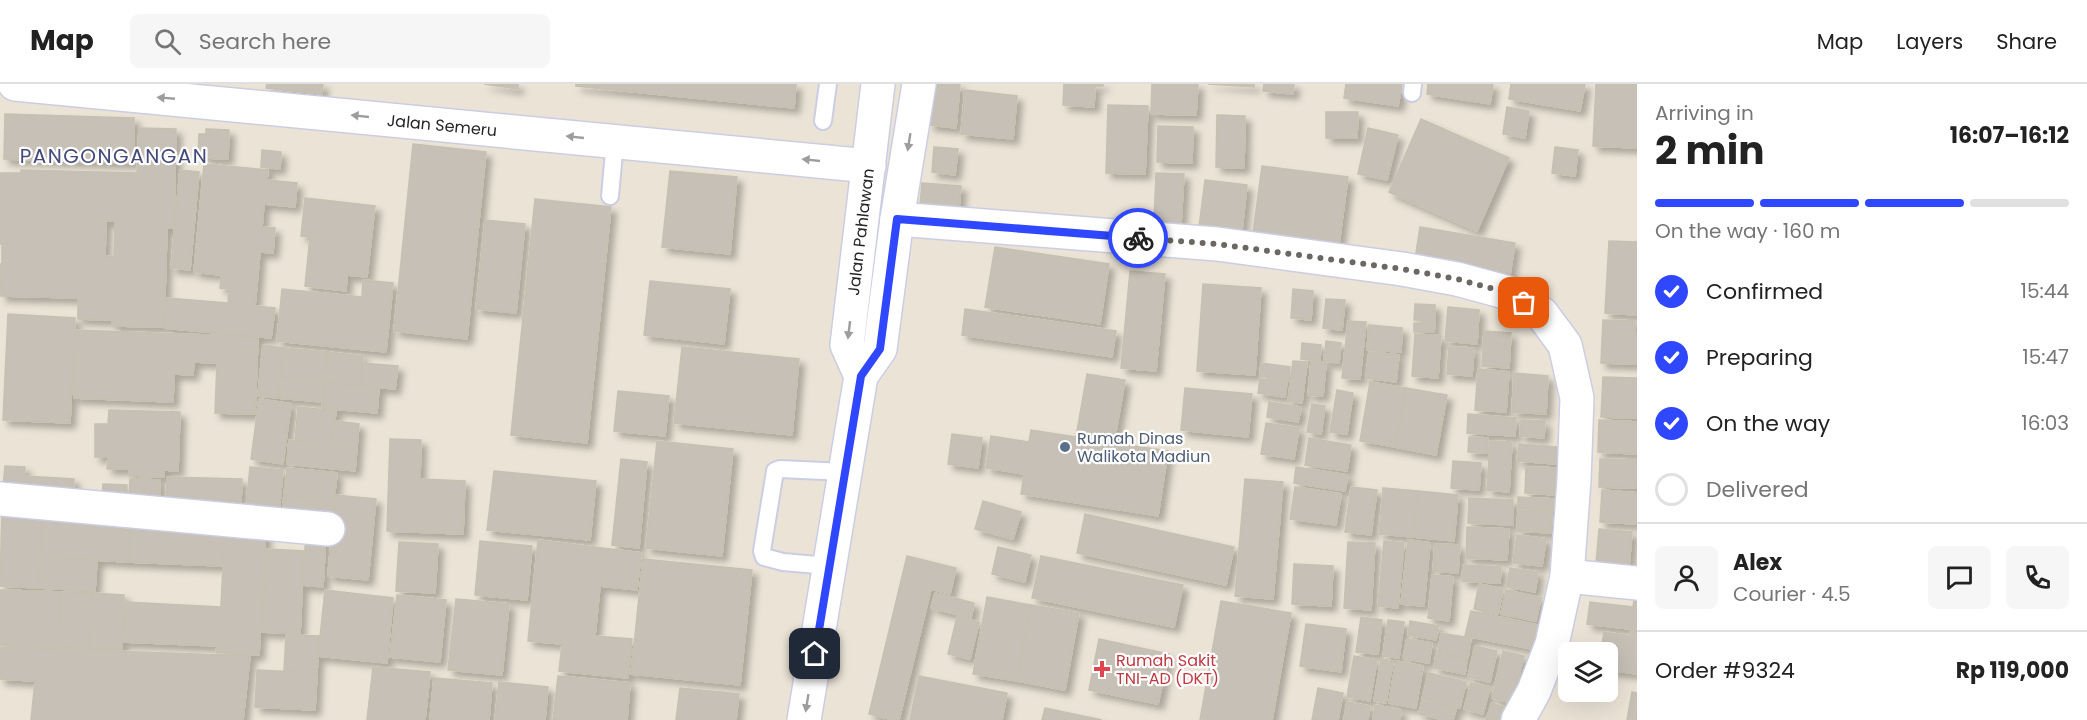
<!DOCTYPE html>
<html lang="en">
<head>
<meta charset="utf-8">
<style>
	:root { --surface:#fff; --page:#f6f6f6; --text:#222; --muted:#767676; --line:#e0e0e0; --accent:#2f47ff }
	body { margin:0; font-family:Poppins,sans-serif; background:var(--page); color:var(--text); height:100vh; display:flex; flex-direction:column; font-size:22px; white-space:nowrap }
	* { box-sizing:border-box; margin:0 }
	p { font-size:20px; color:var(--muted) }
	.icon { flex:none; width:33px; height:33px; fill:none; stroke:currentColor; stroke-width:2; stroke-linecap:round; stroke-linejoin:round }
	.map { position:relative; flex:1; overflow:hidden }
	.drawer { display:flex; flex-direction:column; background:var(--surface); width:450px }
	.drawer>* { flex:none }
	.tools { position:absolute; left:1558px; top:558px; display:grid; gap:12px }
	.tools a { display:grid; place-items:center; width:60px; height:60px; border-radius:9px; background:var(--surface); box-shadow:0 6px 24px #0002; font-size:30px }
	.pin { position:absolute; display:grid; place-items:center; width:51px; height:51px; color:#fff; margin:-26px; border-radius:12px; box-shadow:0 3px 9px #0006 }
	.courier { position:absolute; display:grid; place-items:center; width:60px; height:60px; margin:-30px; border:4px solid #2f47ff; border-radius:50%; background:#fff; color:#222; box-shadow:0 2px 8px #0007 }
	.headline em { font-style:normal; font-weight:700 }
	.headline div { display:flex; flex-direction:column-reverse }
	.headline { display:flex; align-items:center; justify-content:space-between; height:102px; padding:0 18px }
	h1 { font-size:39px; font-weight:700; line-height:45px }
	.bar { display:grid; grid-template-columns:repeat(4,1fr); gap:9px 6px; align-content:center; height:72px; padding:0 18px }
	.bar i { height:8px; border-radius:4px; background:var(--line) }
	.bar .on { background:var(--accent) }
	.bar p { grid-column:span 4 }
	.line { display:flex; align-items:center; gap:15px; padding:0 18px; border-top:2px solid var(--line) }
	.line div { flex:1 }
	.round { display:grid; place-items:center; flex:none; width:63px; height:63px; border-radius:9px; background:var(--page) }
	ol { padding:0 18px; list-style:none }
	li { display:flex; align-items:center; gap:18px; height:66px }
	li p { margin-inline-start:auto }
	li .icon { padding:6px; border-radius:50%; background:var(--accent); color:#fff; stroke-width:4 }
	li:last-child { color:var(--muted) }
	li i { width:33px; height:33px; border:3px solid var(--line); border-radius:50% }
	header { display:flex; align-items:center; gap:36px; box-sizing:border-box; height:84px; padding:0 30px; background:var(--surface); border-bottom:2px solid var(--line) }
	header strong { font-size:28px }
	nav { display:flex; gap:33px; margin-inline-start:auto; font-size:21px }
	.search { width:420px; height:54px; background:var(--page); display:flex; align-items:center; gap:15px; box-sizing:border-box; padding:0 21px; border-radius:9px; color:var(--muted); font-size:22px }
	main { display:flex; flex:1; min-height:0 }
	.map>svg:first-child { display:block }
	.building { fill:#c6c0b6; stroke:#c6c0b0; stroke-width:1.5; fill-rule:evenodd; filter:url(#shadow) }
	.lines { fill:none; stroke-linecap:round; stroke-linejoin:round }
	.lane-casing { stroke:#cbcee2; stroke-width:20 }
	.street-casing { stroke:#cbcee2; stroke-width:36 }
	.secondary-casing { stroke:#cbcee2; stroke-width:36 }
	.lane { stroke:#fff; stroke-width:16 }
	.street { stroke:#fff; stroke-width:33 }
	.secondary { stroke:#fff; stroke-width:33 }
	.oneway { fill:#9d9d9d }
	.done { stroke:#6b6864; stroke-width:6; stroke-dasharray:0 10.8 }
	.route { stroke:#2f47ff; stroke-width:8 }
	.service-dot { fill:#5c6f8a; stroke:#fff; stroke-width:2 }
	.health-dot { fill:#e0444e; stroke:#fff; stroke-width:2 }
	.labels { text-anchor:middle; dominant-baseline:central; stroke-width:4.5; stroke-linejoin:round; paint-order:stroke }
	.street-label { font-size:16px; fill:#262626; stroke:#fff }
	.service-label { font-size:16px; fill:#4e5e75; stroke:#fff; text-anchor:start }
	.health-label { font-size:16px; fill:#be3a42; stroke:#fff; text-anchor:start }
	.quarter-label { font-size:20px; letter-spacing:1.5px; fill:#444a7a; stroke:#fff }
</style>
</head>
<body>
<header>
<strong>Map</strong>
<div class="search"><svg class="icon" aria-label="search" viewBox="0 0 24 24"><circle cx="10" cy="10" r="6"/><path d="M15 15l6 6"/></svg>Search here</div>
<nav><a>Map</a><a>Layers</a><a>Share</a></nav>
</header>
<main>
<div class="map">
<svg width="1637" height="636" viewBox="0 0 1637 636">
	<defs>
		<filter id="shadow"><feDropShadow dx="5.5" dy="5.5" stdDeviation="3" flood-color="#0004"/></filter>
	</defs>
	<rect width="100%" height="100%" fill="#ebe3d6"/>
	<!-- building -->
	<g class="building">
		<path d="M267 0H323L322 10 266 4Z"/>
		<path d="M484 0H518V5Z"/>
		<path d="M576 0H796L794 24 576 2Z"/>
		<path d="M932 0H960L956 44 929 41Z"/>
		<path d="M1064 0H1103V2H1095L1094 23 1063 21Z"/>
		<path d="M1152 0H1198L1196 31 1151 30Z"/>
		<path d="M1208 0H1254V3Z"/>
		<path d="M1264 0H1294L1293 10 1263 7Z"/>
		<path d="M1346 0H1402L1398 22 1344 14Z"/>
		<path d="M1428 0H1493L1490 20 1427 10Z"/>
		<path d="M1511 0H1585L1580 27 1509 15Z"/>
		<path d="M1596 0H1637V64L1593 62Z"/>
		<path d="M965 6 1017 12 1013 55 961 50Z"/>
		<path d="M1108 21 1148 22 1145 90 1106 89Z"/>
		<path d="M1507 23 1529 27 1525 54 1503 50Z"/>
		<path d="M1326 28H1358L1357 54H1326Z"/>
		<path d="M5 30 134 34 133 79 4 75Z"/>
		<path d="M1217 31 1245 32 1244 84 1216 83Z"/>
		<path d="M1421 35 1509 74 1477 147 1389 108Z"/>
		<path d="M1158 42 1193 43 1192 79 1157 78Z"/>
		<path d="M139 44 176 45 174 144H167L164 243 112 242V236L78 235V214L1 212 0 180H2V160H0V89H21V86L137 89ZM106 137H115L114 173 105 172Z"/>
		<path d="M1368 44 1398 51 1387 96 1358 90Z"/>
		<path d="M206 45 229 46 228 75 205 74V71L198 70 199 50H206Z"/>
		<path d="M413 60 486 68 467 255 394 247Z"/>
		<path d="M934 63 958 65 955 91 932 88Z"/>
		<path d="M1555 63 1578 66 1575 92 1552 89Z"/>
		<path d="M262 66 281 68 280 85 261 83Z"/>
		<path d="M204 80 268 86 267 96 297 99 295 123 264 120 262 143 275 144 273 169 260 168 255 222 275 224 271 254 164 244 167 214 228 219 229 205 220 204 221 191 194 188Z"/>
		<path d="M1262 82 1348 93 1339 160 1253 149Z"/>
		<path d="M180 86 199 88 190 186 171 184Z"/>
		<path d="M670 87 737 93 730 170 662 163Z"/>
		<path d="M1156 89 1184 90 1181 140 1154 139Z"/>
		<path d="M1205 96 1247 101 1241 156 1198 151Z"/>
		<path d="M922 99 961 102 958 136 919 132Z"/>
		<path d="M305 114 375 122 367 193 347 191 346 207 305 202 310 153 301 152Z"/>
		<path d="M535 115 611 123 587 359 511 351Z"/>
		<path d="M485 136 525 140 516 229 476 225Z"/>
		<path d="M1420 143 1515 159 1509 198 1414 182Z"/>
		<path d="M1609 157 1637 158V231L1605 229Z"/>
		<path d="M995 163 1109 180 1100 240 985 223Z"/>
		<path d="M1130 187 1165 190 1156 287 1121 284Z"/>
		<path d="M363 196 393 199 386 268 277 257 282 205 362 213Z"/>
		<path d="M650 197 730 205 724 260 644 251Z"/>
		<path d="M1203 200 1261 204 1255 291 1197 287Z"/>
		<path d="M1293 205 1313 207 1311 236 1291 234Z"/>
		<path d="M1326 215 1345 216 1342 246 1323 244Z"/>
		<path d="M1415 220 1435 221V237L1414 236Z"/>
		<path d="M1448 223 1479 226 1477 260 1445 257Z"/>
		<path d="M965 225 1116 247 1112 273 962 251Z"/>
		<path d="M8 230 75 234 70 339 3 336Z"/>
		<path d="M1603 236 1635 237V249H1637V280L1601 279Z"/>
		<path d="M1348 237 1366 238 1360 295 1342 294Z"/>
		<path d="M1414 239H1435L1434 248H1414Z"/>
		<path d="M1369 241 1402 244 1401 268 1367 266Z"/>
		<path d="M76 246 258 253 255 330 215 329 217 279 194 278 193 291 174 290 173 318 74 314Z"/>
		<path d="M1484 247 1511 249 1509 284 1482 282Z"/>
		<path d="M1415 250 1441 252 1438 294 1412 292Z"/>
		<path d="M1326 257 1341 259 1339 279 1324 277Z"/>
		<path d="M1302 259 1321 261 1320 276 1301 275Z"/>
		<path d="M263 261 283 264 278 314 258 312Z"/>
		<path d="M682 263 799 275 792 351 674 339Z"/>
		<path d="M1449 263 1474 264 1472 292 1447 290Z"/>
		<path d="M283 264 328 268 325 298 280 293Z"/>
		<path d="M328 268 363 272 360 302 325 298Z"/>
		<path d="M1369 268 1399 271 1396 298 1366 294Z"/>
		<path d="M1293 277 1307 278 1302 319 1288 317Z"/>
		<path d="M1311 278 1326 279 1323 312 1308 311Z"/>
		<path d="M362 279 398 282 395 305 360 302Z"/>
		<path d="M1261 279 1290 283 1288 297 1260 292Z"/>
		<path d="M1478 285 1509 288 1506 328 1475 326Z"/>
		<path d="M1514 289 1548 292 1546 330 1512 328Z"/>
		<path d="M1087 290 1125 296 1114 359 1168 367 1158 432 1021 410 1024 390 986 384 991 352 1029 358 1031 346 1076 353Z"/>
		<path d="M280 293 325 298 323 318 278 314Z"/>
		<path d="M1603 293 1637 294V334L1601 333Z"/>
		<path d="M1260 295 1287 298 1285 313 1258 309Z"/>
		<path d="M325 298 379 304 377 329 322 324Z"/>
		<path d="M1370 298 1406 304 1395 363 1360 357Z"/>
		<path d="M1185 304 1252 310 1248 353 1181 346Z"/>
		<path d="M1406 304 1447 311 1436 371 1395 363Z"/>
		<path d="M1337 306 1353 309 1347 350 1330 348Z"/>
		<path d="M618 307 669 312 665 352 614 347Z"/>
		<path d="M259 315 291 320 283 380 251 375Z"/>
		<path d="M1269 318 1301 323 1298 338 1267 333Z"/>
		<path d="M1312 320 1325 322 1321 350 1307 348Z"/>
		<path d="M298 323 336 327 332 361 295 357Z"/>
		<path d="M109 326 180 328 178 387 164 386V393L129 392V385H107L108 373H95V340H108Z"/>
		<path d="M1468 330 1516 334 1515 352 1467 349Z"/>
		<path d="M1521 336 1545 337 1544 354 1520 352Z"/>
		<path d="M1599 336 1637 338V370L1598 368Z"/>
		<path d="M335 337 359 340 357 363 332 361Z"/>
		<path d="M1266 339 1299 344 1294 375 1261 370Z"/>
		<path d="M952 350 982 354 978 384 948 380Z"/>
		<path d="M1469 353 1488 354 1487 369 1468 368Z"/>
		<path d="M1309 354 1351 361 1347 387 1305 381Z"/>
		<path d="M390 355 421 356 420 395 465 397 463 450 387 447Z"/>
		<path d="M289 356 357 363 355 387 287 380Z"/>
		<path d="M657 357 733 365 722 472 646 464Z"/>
		<path d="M1490 357 1512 358 1509 408 1487 406Z"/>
		<path d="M1519 360 1557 363 1556 380 1517 377Z"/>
		<path d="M621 375 647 378 639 464 612 461Z"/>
		<path d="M1600 375 1637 376V404L1599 403Z"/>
		<path d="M1453 377 1481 379 1479 406 1451 404Z"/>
		<path d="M5 382 25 383 24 392 74 395 73 415 3 404Z"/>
		<path d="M250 383 283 386 278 439 245 435Z"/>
		<path d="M1296 383 1348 391 1345 407 1294 399Z"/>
		<path d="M1526 383 1559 384 1557 411 1525 409Z"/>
		<path d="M287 384 337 389 334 417 284 411Z"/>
		<path d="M494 387 596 397 590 456 487 446Z"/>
		<path d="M167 393 242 395 241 418 195 416V430L166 415Z"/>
		<path d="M130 395 160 396 159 427 129 426Z"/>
		<path d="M1245 395 1283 398 1273 515 1235 512Z"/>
		<path d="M103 400 127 401 126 423 102 422Z"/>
		<path d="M1295 403 1341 410 1336 441 1290 435Z"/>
		<path d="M1351 403 1377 406 1371 451 1345 448Z"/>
		<path d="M1383 404 1418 407 1414 453 1379 450Z"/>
		<path d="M1602 406 1637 409V440L1600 438Z"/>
		<path d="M1418 407 1458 411 1454 457 1414 453Z"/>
		<path d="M284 411 334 417 331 444 281 439Z"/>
		<path d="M335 411 376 415 368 496 328 492Z"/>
		<path d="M1518 413 1554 415 1553 426 1518 424Z"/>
		<path d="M1469 414 1513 416V441L1468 439Z"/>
		<path d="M983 417 1021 428 1013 455 975 445Z"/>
		<path d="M2 423 43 425 39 504 0 502Z"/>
		<path d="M43 425 131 429 128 478 40 473Z"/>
		<path d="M1518 426 1552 428 1551 449 1517 447Z"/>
		<path d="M1085 430 1234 463 1226 501 1077 469Z"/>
		<path d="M130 436 225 441 223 482 128 478Z"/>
		<path d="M225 441 266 443 259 571 216 568 217 562 124 558 126 518 221 523Z"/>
		<path d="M1467 443 1509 445 1507 476 1466 474Z"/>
		<path d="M1599 445 1632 448 1628 494 1595 491Z"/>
		<path d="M306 446 326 448 323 503 303 501Z"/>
		<path d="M1517 451 1546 455 1542 482 1513 479Z"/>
		<path d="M538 456 641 469 637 506 600 502 595 552 632 555 628 594 559 587 562 560 528 557Z"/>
		<path d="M1408 456 1430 459 1424 522 1401 520Z"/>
		<path d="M480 457 532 462 527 516 475 511Z"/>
		<path d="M1384 457 1404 459 1398 524 1378 522Z"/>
		<path d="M399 458 438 460 435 509 396 507Z"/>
		<path d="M1348 458 1375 459 1371 526 1344 524Z"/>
		<path d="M1435 460 1460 461 1458 489 1433 487Z"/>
		<path d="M998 463 1031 471 1025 498 992 490Z"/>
		<path d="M267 465 304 467 300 550 262 548Z"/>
		<path d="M907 472 956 484 950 510 931 505 899 636H894L869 630Z"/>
		<path d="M1041 472 1183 501 1174 543 1032 514Z"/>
		<path d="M40 473 97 476 95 507 39 504Z"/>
		<path d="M643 475 752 486 740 601 631 590Z"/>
		<path d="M1294 480 1333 482 1331 522 1292 520Z"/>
		<path d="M1463 481 1501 483 1500 499 1462 497Z"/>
		<path d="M1510 484 1538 488 1535 508 1506 503Z"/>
		<path d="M1432 491 1453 493 1449 537 1428 534Z"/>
		<path d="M1479 500 1503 505 1498 530 1474 525Z"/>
		<path d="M0 506 61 508 58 563 0 561Z"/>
		<path d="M325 506 393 514 387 579 318 572Z"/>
		<path d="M1506 506 1541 514 1536 537 1501 530Z"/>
		<path d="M61 508 91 509 89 564 58 563Z"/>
		<path d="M91 509 124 511 122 566 89 564Z"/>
		<path d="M935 509 974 519 971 534 931 524Z"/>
		<path d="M397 511 446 516 440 578 390 573Z"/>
		<path d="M987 513 1031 521 1017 597 973 590Z"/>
		<path d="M456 515 509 520 502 591 448 586Z"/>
		<path d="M1634 516 1637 517V551L1630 550V545L1587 540 1590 518 1633 523Z"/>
		<path d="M1221 517 1291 529 1272 636H1200Z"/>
		<path d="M1031 521 1079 529 1065 606 1017 597Z"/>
		<path d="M1471 527 1537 541 1532 565 1465 552Z"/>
		<path d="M957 533 979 538 970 575 948 570Z"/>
		<path d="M1361 533 1382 536 1378 570 1356 568Z"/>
		<path d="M1388 536 1404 538 1399 574 1383 572Z"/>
		<path d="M1410 537 1439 542 1436 556 1408 551Z"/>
		<path d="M1306 540 1346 545 1341 588 1300 582Z"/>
		<path d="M1604 548 1637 553V590L1608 586V568H1601Z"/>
		<path d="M1441 549 1471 554 1468 574 1438 569Z"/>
		<path d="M286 551 319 552 317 589 284 587Z"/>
		<path d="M1099 555 1169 570 1158 620 1089 606Z"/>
		<path d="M1407 555 1432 559 1429 579 1403 574Z"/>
		<path d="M1475 562 1497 567 1490 598 1468 593Z"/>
		<path d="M0 563 250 572 243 636H31L35 597 0 595Z"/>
		<path d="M1503 567 1524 572 1512 619 1492 614Z"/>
		<path d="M1436 570 1467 575 1465 590 1434 584Z"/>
		<path d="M1354 572 1377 576 1370 617 1347 613Z"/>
		<path d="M1381 575 1393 577 1386 619 1374 617Z"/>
		<path d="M1396 577 1423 582 1416 624 1389 619Z"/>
		<path d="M373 583 430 588 425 636H367Z"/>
		<path d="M257 586 317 589 315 626 255 623Z"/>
		<path d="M1429 589 1466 598 1460 624 1422 615Z"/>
		<path d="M558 592 630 599 627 636H553Z"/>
		<path d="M919 592 1007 609 1002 636H910Z"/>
		<path d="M434 594 492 599 489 636H430Z"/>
		<path d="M499 598 548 603 545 636H495Z"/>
		<path d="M1471 599 1490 603 1483 630 1464 625Z"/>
		<path d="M680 604 739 610 736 636H676Z"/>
		<path d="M1318 604 1343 609 1338 636H1312Z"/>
		<path d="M1632 608 1637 609V636H1627Z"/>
		<path d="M1422 617 1456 625 1453 636H1445L1419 630Z"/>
		<path d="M1347 618 1370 622 1368 636H1344Z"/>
		<path d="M1492 619 1507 624 1503 636H1486Z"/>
		<path d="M1375 621 1401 626 1400 636H1373Z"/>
		<path d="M1045 624 1102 636H1042Z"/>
	</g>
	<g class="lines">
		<!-- lane casing -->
		<g class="lane-casing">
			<g id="lane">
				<path d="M1412 9 1413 0"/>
				<path d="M823 37 828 0"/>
				<path d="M610 112 615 57"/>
				<path d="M829 482 783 478 764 473 762 467 775 387 780 385 845 388"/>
			</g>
		</g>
		<!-- street casing -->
		<g class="street-casing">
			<g id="street">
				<path d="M897 135 1217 160 1402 185 1457 195 1505 208 1542 230 1565 261 1577 314 1574 396 1567 492 1552 560 1534 607 1518 636"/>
				<path d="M0 415 328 445"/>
				<path d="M1567 492 1637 499"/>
			</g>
		</g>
		<!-- secondary casing -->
		<g class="secondary-casing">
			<g id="secondary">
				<path id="s1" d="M15 0 869 82"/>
				<path id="s2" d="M861 292 847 261 878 0"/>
				<path d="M804 636 861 292 880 265 897 135 919 0"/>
			</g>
		</g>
		<!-- lane -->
		<use href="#lane" class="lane"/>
		<!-- street -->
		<use href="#street" class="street"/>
		<!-- secondary -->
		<use href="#secondary" class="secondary"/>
	</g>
	<!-- one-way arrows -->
	<defs><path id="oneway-solid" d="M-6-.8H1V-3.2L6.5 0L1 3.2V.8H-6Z" transform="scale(1.5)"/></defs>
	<g class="oneway">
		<use href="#oneway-solid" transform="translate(166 14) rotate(-175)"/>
		<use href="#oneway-solid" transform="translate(360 32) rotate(-174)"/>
		<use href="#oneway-solid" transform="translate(575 53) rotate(-174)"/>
		<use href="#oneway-solid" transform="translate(909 58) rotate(99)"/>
		<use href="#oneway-solid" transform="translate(811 76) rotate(-174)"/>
		<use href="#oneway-solid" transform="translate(849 246) rotate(97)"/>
		<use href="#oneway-solid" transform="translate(807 619) rotate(99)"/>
	</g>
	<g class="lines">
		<!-- done -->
		<path class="done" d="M1138 154 1217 160 1402 185 1457 195 1505 208 1524 219"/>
		<!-- route -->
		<path class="route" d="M815 570 861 292 880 265 897 135 1138 154"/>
	</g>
	<!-- markers -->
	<circle class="service-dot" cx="1065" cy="363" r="6"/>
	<path class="health-dot" d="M1099 576h6v6h6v6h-6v6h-6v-6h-6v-6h6z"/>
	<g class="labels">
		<!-- street labels -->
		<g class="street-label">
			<text stroke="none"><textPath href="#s1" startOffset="429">Jalan Semeru</textPath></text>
			<text stroke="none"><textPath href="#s2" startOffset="148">Jalan Pahlawan</textPath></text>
		</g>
		<!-- service labels -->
		<g class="service-label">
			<text x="1077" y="354">Rumah Dinas<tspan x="1077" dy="18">Walikota Madiun</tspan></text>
		</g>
		<!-- health labels -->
		<g class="health-label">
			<text x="1116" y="576">Rumah Sakit<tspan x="1116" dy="18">TNI-AD (DKT)</tspan></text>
		</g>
		<!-- quarter labels -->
		<g class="quarter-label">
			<text x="114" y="72">PANGONGANGAN</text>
		</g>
	</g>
</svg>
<div class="tools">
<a><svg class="icon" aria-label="layers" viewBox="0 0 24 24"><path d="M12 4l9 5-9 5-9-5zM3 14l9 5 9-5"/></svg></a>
</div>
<div class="pin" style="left:1524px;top:219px;background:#ea580c"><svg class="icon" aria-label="bag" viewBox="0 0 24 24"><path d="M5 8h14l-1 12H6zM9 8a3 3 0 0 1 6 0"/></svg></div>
<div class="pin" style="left:815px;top:570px;background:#1f2937"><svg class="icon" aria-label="home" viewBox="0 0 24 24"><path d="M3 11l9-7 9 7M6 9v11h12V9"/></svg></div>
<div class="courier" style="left:1138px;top:154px"><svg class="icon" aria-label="bike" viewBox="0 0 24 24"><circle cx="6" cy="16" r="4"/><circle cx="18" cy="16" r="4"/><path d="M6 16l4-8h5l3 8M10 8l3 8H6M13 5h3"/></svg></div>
</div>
<section class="drawer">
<div class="headline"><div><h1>2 min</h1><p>Arriving in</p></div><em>16:07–16:12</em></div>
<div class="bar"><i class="on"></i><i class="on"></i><i class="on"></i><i></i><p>On the way · 160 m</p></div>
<ol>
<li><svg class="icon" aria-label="check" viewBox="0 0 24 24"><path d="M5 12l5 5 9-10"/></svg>Confirmed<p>15:44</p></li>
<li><svg class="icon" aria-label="check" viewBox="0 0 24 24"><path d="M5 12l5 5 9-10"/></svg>Preparing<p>15:47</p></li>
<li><svg class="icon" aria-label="check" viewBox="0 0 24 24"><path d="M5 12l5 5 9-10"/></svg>On the way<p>16:03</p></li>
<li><i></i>Delivered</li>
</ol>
<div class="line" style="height:108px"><a class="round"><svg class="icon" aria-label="person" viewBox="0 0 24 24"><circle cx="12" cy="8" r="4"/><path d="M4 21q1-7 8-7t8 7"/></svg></a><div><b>Alex</b><p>Courier · 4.5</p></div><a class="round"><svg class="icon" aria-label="chat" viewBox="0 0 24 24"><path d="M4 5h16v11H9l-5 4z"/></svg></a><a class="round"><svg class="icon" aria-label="phone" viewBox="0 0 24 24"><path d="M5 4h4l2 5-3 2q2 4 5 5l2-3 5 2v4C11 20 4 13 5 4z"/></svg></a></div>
<div class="line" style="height:78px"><div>Order #9324</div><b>Rp 119,000</b></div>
</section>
</main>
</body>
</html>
